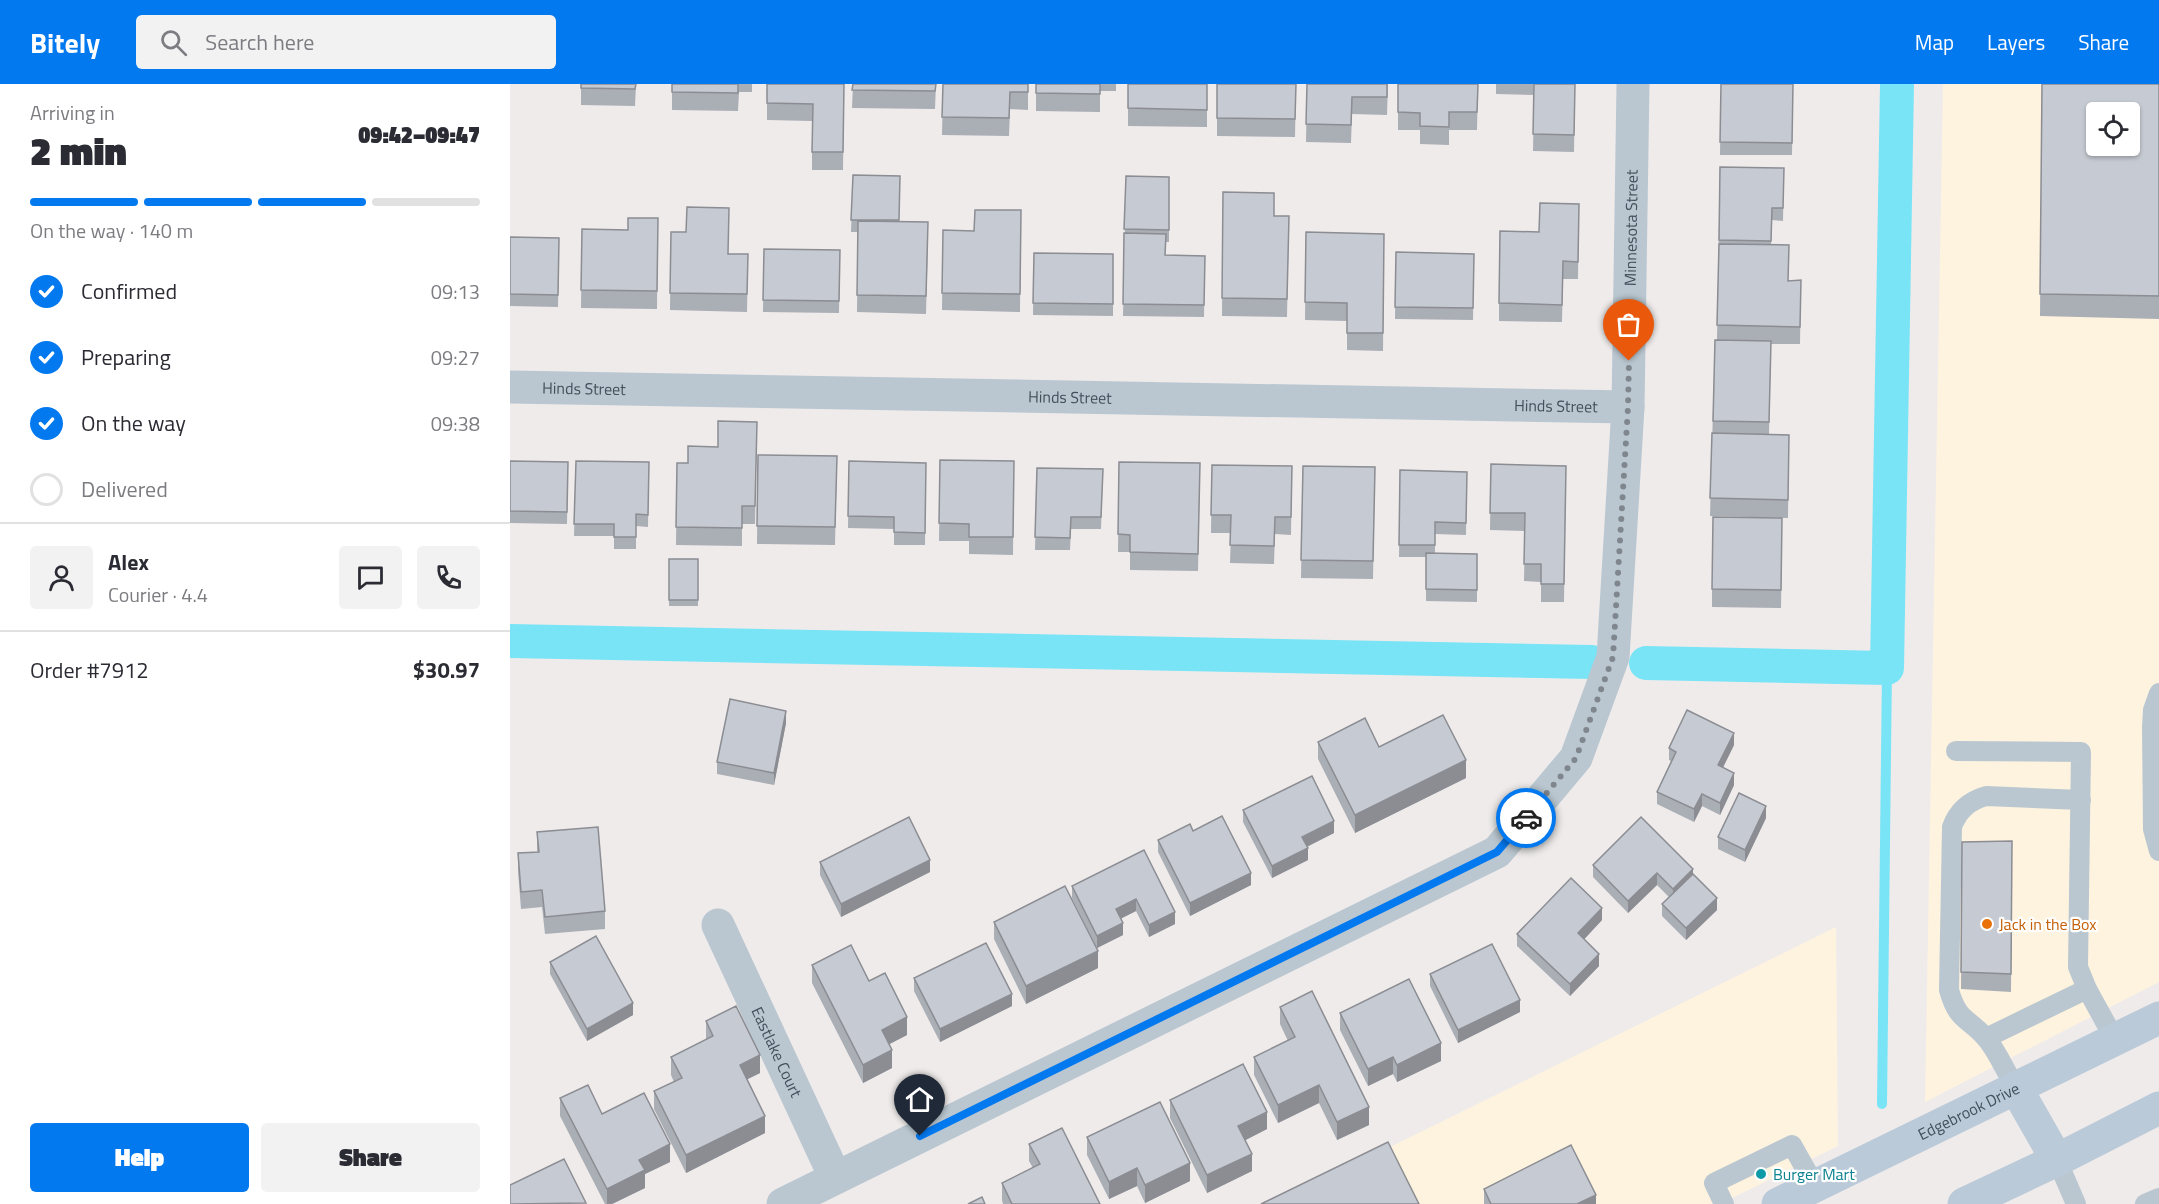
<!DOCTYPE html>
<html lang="en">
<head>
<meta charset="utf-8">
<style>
	:root { --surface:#fff; --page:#f2f2f3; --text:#2b2b33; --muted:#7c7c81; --line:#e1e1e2; --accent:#0379f0 }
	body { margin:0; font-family:"Titillium Web",sans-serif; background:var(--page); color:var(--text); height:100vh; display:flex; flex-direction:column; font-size:22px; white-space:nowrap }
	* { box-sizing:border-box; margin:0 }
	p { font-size:20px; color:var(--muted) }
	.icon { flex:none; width:33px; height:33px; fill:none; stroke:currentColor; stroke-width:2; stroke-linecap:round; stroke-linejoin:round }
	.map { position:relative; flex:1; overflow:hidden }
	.details { display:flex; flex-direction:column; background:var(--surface); width:510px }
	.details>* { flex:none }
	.controls { position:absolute; left:1576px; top:18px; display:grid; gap:12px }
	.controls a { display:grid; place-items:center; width:54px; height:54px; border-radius:6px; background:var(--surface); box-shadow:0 2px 4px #0004; font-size:30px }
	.pin { position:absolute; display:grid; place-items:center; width:51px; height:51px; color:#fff; margin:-62px -26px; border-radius:50% 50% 50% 0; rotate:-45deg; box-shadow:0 0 6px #0007 }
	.pin .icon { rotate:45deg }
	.courier { position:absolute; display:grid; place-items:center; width:60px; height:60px; margin:-30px; border:4px solid #0379f0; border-radius:50%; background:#fff; color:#222; box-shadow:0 2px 8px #0007 }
	.summary em { font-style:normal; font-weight:800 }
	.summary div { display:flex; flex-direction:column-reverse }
	.summary { display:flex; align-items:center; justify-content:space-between; height:102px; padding:0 30px }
	h1 { font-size:39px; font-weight:800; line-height:45px }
	.bar { display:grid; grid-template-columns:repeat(4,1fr); gap:9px 6px; align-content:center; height:72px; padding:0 30px }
	.bar i { height:8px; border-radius:4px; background:var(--line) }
	.bar .selected { background:var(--accent) }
	.bar p { grid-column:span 4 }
	.line { display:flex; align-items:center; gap:15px; padding:0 30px; border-top:2px solid var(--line) }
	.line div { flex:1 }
	.round { display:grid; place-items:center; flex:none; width:63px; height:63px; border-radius:6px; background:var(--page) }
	ol { padding:0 30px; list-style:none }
	li { display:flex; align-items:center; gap:18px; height:66px }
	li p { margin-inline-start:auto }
	li .icon { padding:6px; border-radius:50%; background:var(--accent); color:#fff; stroke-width:4 }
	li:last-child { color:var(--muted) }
	li i { width:33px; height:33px; border:3px solid var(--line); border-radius:50% }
	.primary-button { display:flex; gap:12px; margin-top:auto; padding:12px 30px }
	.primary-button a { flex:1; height:69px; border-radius:6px; background:var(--accent); color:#fff; font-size:24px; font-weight:800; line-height:69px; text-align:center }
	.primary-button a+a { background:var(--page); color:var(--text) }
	header { display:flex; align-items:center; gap:36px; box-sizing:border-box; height:84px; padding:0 30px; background:var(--accent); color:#fff }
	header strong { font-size:28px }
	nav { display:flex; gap:33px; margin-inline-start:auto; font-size:21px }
	.search { width:420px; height:54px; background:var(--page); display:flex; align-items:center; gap:15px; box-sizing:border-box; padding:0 21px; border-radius:6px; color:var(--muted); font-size:22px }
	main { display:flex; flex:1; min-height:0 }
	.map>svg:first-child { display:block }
	.commercial { fill:#fef3df; fill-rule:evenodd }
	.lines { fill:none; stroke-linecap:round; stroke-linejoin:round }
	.stream { stroke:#79e4f6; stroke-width:10 }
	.canal { stroke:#79e4f6; stroke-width:34 }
	.service { stroke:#bac7d0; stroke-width:20 }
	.minor { stroke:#bac7d0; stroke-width:33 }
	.secondary { stroke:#bbcad8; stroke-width:33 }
	.wall { fill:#aaaeb5 }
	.shaded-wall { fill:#8b8d93 }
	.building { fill:#c6cad2; stroke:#8b8d93; stroke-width:1.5; fill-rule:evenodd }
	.done { stroke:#7f868d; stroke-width:6; stroke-dasharray:0 10.8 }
	.route { stroke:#0379f0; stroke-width:8 }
	.food-dot { fill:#e8710a; stroke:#fff; stroke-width:2 }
	.culture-dot { fill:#0f9aa8; stroke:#fff; stroke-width:2 }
	.labels { text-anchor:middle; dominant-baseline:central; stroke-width:4.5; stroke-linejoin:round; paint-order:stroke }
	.street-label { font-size:16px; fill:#42505b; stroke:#fff }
	.food-label { font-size:16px; fill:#c56008; stroke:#fff; text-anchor:start }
	.culture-label { font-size:16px; fill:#0d838f; stroke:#fff; text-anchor:start }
</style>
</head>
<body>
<header>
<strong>Bitely</strong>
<div class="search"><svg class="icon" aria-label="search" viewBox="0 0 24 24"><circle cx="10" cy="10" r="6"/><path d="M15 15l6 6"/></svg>Search here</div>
<nav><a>Map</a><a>Layers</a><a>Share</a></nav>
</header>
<main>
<section class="details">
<div class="summary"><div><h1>2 min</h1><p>Arriving in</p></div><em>09:42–09:47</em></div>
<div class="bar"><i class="selected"></i><i class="selected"></i><i class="selected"></i><i></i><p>On the way · 140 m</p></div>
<ol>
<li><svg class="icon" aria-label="check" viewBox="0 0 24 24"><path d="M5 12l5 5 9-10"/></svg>Confirmed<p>09:13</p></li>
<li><svg class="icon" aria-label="check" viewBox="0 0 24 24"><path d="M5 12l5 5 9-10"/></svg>Preparing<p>09:27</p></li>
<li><svg class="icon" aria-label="check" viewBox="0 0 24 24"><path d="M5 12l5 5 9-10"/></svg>On the way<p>09:38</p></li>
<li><i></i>Delivered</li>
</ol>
<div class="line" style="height:108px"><a class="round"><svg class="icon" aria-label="person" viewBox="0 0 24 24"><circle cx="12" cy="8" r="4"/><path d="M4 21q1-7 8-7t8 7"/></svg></a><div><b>Alex</b><p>Courier · 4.4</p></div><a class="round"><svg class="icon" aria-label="chat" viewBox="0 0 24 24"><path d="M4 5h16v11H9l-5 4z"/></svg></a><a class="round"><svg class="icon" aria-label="phone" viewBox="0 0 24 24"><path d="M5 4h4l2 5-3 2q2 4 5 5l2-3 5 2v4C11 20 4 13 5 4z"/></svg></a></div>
<div class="line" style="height:78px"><div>Order #7912</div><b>$30.97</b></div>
<div class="primary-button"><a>Help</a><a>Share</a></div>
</section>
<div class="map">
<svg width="1649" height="1120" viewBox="0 0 1649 1120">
	<rect width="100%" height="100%" fill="#efebeb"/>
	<!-- commercial -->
	<g class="commercial">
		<path d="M1433 0H1649V898L1415 1018ZM1587 28H1620V62H1587Z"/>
		<path d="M1326 843 1328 1062 1210 1120H765Z"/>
	</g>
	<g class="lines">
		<!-- stream -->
		<path class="stream" d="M1372 1020 1377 584"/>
		<!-- canal -->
		<g class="canal">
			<path d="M0 557 1082 578"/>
			<path d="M1136 579 1377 584 1387 0"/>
		</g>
		<!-- service -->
		<g class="service">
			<path d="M1649 609 1643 626 1642 643 1643 745 1649 767"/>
			<path d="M1446 667 1571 668 1568 883 1577 905 1605 956"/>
			<path d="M1476 954 1577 905"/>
			<path d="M1506 1004C1496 989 1488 968 1476 954 1458 933 1448 938 1439 906L1442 743C1448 726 1459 717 1476 712L1571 716"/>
			<path d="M1547 1076 1566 1120"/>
			<path d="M1214 1120 1204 1099 1282 1061 1305 1102"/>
			<path d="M1635 1120 1649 1114"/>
		</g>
		<!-- minor -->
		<g class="minor">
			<path id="s1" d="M0 303 1118 323"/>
			<path id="s2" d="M208 841 325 1093"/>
			<path id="s3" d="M273 1120 987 768 1066 674 1103 573 1118 323 1123 0"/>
		</g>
		<!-- secondary -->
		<g class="secondary">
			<path d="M1506 1004 1547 1076"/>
			<path id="s4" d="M1268 1120 1649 934"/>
			<path d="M1454 1120 1547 1076 1649 1024"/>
		</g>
	</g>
	<!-- wall -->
	<g class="wall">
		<path d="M71 0H126L125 22 71 21Z"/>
		<path d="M162 0H242V8H229L228 27 162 26Z"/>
		<path d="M334 0 333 86H302V37L257 36V19Z"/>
		<path d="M343 0H426L425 25 342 24Z"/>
		<path d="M433 0H518V26L500 25 499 52 432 51Z"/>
		<path d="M526 0H606V7H590V28L526 27Z"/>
		<path d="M618 0H697V43L618 42Z"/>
		<path d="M707 0H786L785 53 707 52Z"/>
		<path d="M797 0H878L877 31 842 30 841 59 796 58Z"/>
		<path d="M888 0H968L967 46H939V61L910 60V46H888Z"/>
		<path d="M986 0H1065L1064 68 1023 67 1024 11 986 10Z"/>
		<path d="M1211 0H1283L1282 71H1210Z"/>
		<path d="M1532 0H1649V235L1530 232Z"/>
		<path d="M1210 83 1274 84 1273 137 1262 136 1261 161 1278 197 1291 196 1290 260H1261L1259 350 1279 351 1278 434 1200 432 1205 256H1207Z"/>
		<path d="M343 91 390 92 389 137 418 156 416 230 347 228 348 148H341Z"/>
		<path d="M616 92 659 93V158H656L655 171 695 172 694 233 613 232Z"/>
		<path d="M713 108 764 132H779L777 233 712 232Z"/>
		<path d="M1069 120 1068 195H1053L1052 238 989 237V219L1029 148Z"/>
		<path d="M511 126 510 228 432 226 433 146 464 147Z"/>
		<path d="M148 134 147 225 71 224 72 145 118 146Z"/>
		<path d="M161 148 219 170H238L237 228 160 226Z"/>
		<path d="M796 148 874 150 873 267 837 266V237L795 236Z"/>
		<path d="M0 153 49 154 48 223 0 222Z"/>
		<path d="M254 165 330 166 329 229 253 228Z"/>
		<path d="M886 168 964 170 963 236 885 235Z"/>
		<path d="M524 169 603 170V232L523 231Z"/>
		<path d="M247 338 245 440H232V462L166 461 167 379H178L208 363Z"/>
		<path d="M248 371 327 372 325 461 247 460Z"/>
		<path d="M430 376 504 377 503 471 459 470V457H429Z"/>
		<path d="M0 377 58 378 57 440 0 439Z"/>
		<path d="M66 377 139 378 138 443 126 442V465H104V452H64Z"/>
		<path d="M339 377 416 379 415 461H384V445L338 444Z"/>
		<path d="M609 378 690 379 688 487 620 486V468H608Z"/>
		<path d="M981 380 1056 382 1054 518H1031V498L1014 497 1015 447 980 446Z"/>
		<path d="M702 381 782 382 781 451 765 450 764 480 720 479 721 449H701Z"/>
		<path d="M793 382 865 383 863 495 791 494Z"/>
		<path d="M527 384 593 385 591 445H561L560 466H525Z"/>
		<path d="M890 386 957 388 956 451 925 450V469L967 470V518L916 517V473H889Z"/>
		<path d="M1272 451 1271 524 1202 523V505Z"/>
		<rect x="159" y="475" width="29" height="47"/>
		<path d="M276 639 264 701 207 690V678Z"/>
		<path d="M808 658 869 663 956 694 845 749 808 675Z"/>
		<path d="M1224 661 1213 684 1224 701 1210 731 1192 722 1184 738 1147 720V708L1161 677 1159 676V664Z"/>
		<path d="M733 726 824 749 797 763 798 776 762 794 733 738Z"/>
		<path d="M1256 734 1235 778 1208 765V753Z"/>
		<path d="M683 747 741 801 680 832 648 768V756Z"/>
		<path d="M27 748 95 827V845L35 850 32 823 11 825 8 787V769L27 768Z"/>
		<path d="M1502 757 1501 908 1451 905 1452 758Z"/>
		<path d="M634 766 665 840 639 853 626 827 610 835 613 851 587 864 562 814V802Z"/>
		<path d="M310 778 420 788 331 833 310 791Z"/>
		<path d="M1083 781 1183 791 1207 826 1176 856 1152 832V820L1159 813 1147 801 1118 829 1083 793Z"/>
		<path d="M1092 836 1074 855 1089 882 1060 912 1007 862V850Z"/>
		<path d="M484 838 588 884 516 920 484 855Z"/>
		<path d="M40 878 123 931 77 957 40 890Z"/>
		<path d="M302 881 359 897 397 951 379 960 382 984 353 999 302 899Z"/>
		<path d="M920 890 1010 928 948 959 920 902Z"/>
		<path d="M404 894 502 922 430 958 404 907Z"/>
		<path d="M770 923 859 1041 827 1056 809 1019 768 1039 744 991V973L778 957 770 940Z"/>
		<path d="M830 929 931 977 887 998 883 990 858 1002 830 946Z"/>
		<path d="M196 937 250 989 237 995 255 1049 176 1089 144 1025V1007L164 998 161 991V973L196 956Z"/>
		<path d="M50 1014 92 1030 160 1078 135 1090V1104L102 1120H95L50 1032Z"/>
		<path d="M660 1016 757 1045 735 1056 742 1087 697 1109 660 1034Z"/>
		<path d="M577 1053 680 1097 635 1119 627 1102 599 1115 577 1071Z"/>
		<path d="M519 1060 590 1120H493L492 1116V1099L523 1084 519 1077Z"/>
		<path d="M974 1105 1086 1120H974Z"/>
	</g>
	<!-- shaded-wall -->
	<g class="shaded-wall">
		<path d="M276 627V639L264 701V689Z"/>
		<path d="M1224 649V661L1208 693V681Z"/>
		<path d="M956 676V694L845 749V731Z"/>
		<path d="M1224 689V701L1210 731V719Z"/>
		<path d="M1192 710V722L1184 738V725Z"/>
		<path d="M1256 722V734L1235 778V766Z"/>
		<path d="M824 737V749L792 765V753Z"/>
		<path d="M798 764V776L762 794V782Z"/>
		<path d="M420 776V788L331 833V820Z"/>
		<path d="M1183 785V797L1163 817V805Z"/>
		<path d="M741 789V801L680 832V819Z"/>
		<path d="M1147 789V801L1118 829V817Z"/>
		<path d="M1207 814V826L1176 856V844Z"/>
		<path d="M626 815V827L606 837V825Z"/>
		<path d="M1092 824V836L1068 862V849Z"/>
		<path d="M665 828V840L639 853V841Z"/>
		<path d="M613 839V851L587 864V852Z"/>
		<path d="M588 867V884L516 920V902Z"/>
		<path d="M1089 870V882L1060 912V900Z"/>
		<path d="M502 910V922L430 958V945Z"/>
		<path d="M1010 916V928L948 959V946Z"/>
		<path d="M123 919V931L77 957V945Z"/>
		<path d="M397 933V951L372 964V946Z"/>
		<path d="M931 959V977L887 998V981Z"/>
		<path d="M382 966V984L353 999V981Z"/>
		<path d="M250 971V989L230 999V981Z"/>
		<path d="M883 973V990L858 1002V985Z"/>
		<path d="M809 1001V1019L768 1039V1021Z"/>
		<path d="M859 1023V1041L827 1056V1038Z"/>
		<path d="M757 1028V1045L728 1060V1042Z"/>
		<path d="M255 1032V1049L176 1089V1071Z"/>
		<path d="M160 1060V1078L135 1090V1104L102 1120H97V1105L129 1076Z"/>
		<path d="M742 1070V1087L697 1109V1091Z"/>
		<path d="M680 1079V1097L635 1119V1101Z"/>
		<path d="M627 1084V1102L599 1115V1098Z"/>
		<path d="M1086 1111V1120H1067Z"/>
	</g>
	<!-- building -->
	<g class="building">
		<path d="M71 0H126L125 5 71 4Z"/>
		<path d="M162 0H228V9L162 8Z"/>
		<path d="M257 0H334L333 68H302L303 20 257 19Z"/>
		<path d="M343 0H426L425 7 342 6Z"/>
		<path d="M433 0H518V8H500L499 34 432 33Z"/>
		<path d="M526 0H590V10L526 9Z"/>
		<path d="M618 0H697V26L618 24Z"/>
		<path d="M707 0H786L785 35 707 34Z"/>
		<path d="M797 0H877V13H842L841 41 796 40Z"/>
		<path d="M888 0H968L967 28H939V43L910 42V29L888 28Z"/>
		<path d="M1024 0H1065L1064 51 1023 50Z"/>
		<path d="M1211 0H1283L1282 59 1210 58Z"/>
		<path d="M1532 0H1649V212L1530 210ZM1587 28H1620V62H1587Z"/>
		<path d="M1210 83 1274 84 1273 124H1262L1261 157 1209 156Z"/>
		<path d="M343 91 390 92 389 136H341Z"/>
		<path d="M616 92 659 93V146L614 145Z"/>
		<path d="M713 108 764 109V132H779L777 215 712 214Z"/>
		<path d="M1030 119 1069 120 1068 178 1053 177 1052 221 989 219 990 147 1029 148Z"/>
		<path d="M177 123 219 124 218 170H238L237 210 160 209 161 148H176Z"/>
		<path d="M465 126H511L510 210 432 209 433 146 464 147Z"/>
		<path d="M118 134H148L147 207 71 206 72 145 118 146Z"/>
		<path d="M348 137 418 138 416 212 347 211Z"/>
		<path d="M796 148 874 150 873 249H837V219L795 218Z"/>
		<path d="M614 149 656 150 655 171 695 172 694 221 613 220Z"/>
		<path d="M0 153 49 154 48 211 0 210Z"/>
		<path d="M1209 160 1279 161 1278 197 1291 196 1290 243 1207 241Z"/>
		<path d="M254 165 330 166 329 217 253 216Z"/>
		<path d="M886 168 964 170 963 224 885 223Z"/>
		<path d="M524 169 603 170V220L523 219Z"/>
		<path d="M1205 256 1261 257 1259 338 1203 337Z"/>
		<path d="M208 337 247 338 245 422H232V444L166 443 167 379H178V362L208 363Z"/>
		<path d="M1202 349 1279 351 1278 416 1200 414Z"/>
		<path d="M248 371 327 372 325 443 247 442Z"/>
		<path d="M430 376 504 377 503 453H459V440L429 439Z"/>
		<path d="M0 377 58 378 57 428 0 427Z"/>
		<path d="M66 377 139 378 138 431 126 430V453H104V440H64Z"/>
		<path d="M339 377 416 379 415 449 384 448V433L338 432Z"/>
		<path d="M609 378 690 379 688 470 620 468V451L608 450Z"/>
		<path d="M981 380 1056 382 1054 500H1031V480H1014L1015 429H980Z"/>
		<path d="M702 381 782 382 781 433H765L764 462 720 461 721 431H701Z"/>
		<path d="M793 382 865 383 863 477 791 476Z"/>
		<path d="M527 384 593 385 591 433H561L560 454 525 453Z"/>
		<path d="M890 386 957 388 956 439 925 438V461H889Z"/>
		<path d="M1203 433 1272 434 1271 506 1202 505Z"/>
		<path d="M916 469 967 470V506L916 505Z"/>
		<rect x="159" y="475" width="29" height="41"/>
		<path d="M220 615 276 627 264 689 207 678Z"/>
		<path d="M1177 626 1224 649 1208 681 1224 689 1210 719 1192 710 1184 725 1147 708 1166 668 1159 664Z"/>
		<path d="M933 631 956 676 845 731 808 658 855 634 869 663Z"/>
		<path d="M802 692 824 737 792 753 798 764 762 782 733 726Z"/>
		<path d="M1229 709 1256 722 1235 766 1208 753Z"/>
		<path d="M712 732 741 789 680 819 648 756 680 740 683 747Z"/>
		<path d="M399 733 420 776 331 820 310 778Z"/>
		<path d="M1131 733 1183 785 1163 805 1147 789 1118 817 1083 781Z"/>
		<path d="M88 743 95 827 35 833 32 806 11 808 8 769 29 768 27 748Z"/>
		<path d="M1502 757 1501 890 1451 888 1452 758Z"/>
		<path d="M634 766 665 828 639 841 626 815 606 825 613 839 587 852 562 802Z"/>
		<path d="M1183 790 1207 814 1176 844 1152 820Z"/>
		<path d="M1061 794 1092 824 1068 849 1089 870 1060 900 1007 850Z"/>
		<path d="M555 802 588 867 516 902 484 838Z"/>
		<path d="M86 852 123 919 77 945 40 878Z"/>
		<path d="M476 859 502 910 430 945 404 894Z"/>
		<path d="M982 860 1010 916 948 946 920 890Z"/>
		<path d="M341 861 359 897 375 889 397 933 372 946 382 966 353 981 302 881Z"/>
		<path d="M899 895 931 959 887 981 883 973 858 985 830 929Z"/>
		<path d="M802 907 859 1023 827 1038 809 1001 768 1021 744 973 785 953 770 923Z"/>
		<path d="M226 922 250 971 230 981 255 1032 176 1071 144 1007 172 994 161 973 203 952 196 937Z"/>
		<path d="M733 980 757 1028 728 1042 742 1070 697 1091 660 1016Z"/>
		<path d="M78 1001 92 1030 134 1009 160 1060 129 1076 135 1086 97 1105 50 1014Z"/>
		<path d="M650 1018 680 1079 635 1101 627 1084 599 1098 577 1053Z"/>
		<path d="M552 1044 590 1120H502L492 1099 530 1080 519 1060Z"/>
		<path d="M878 1058 909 1120H751Z"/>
		<path d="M1061 1061 1086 1111 1067 1120H981L974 1105Z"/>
		<path d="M54 1075 76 1119 0 1120V1101Z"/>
		<path d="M472 1113 475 1120H458Z"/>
	</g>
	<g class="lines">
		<!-- done -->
		<path class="done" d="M1016 734 1066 674 1103 573 1118 323 1119 277"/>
		<!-- route -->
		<path class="route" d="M410 1052 987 768 1016 734"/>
	</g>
	<!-- markers -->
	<circle class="food-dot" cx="1477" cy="840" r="6"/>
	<circle class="culture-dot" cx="1251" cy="1090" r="6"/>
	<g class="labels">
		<!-- street labels -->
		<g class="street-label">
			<text stroke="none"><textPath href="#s3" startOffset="1456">Minnesota Street</textPath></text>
			<text stroke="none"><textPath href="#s1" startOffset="74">Hinds Street</textPath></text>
			<text stroke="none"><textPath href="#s1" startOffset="560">Hinds Street</textPath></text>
			<text stroke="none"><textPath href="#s1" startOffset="1046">Hinds Street</textPath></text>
			<text stroke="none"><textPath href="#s2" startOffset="140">Eastlake Court</textPath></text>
			<text stroke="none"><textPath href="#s4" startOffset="212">Edgebrook Drive</textPath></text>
		</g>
		<!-- food labels -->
		<g class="food-label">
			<text x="1489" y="840">Jack in the Box</text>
		</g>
		<!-- culture labels -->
		<g class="culture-label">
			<text x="1263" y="1090">Burger Mart</text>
		</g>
	</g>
</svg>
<div class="controls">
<a><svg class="icon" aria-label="locate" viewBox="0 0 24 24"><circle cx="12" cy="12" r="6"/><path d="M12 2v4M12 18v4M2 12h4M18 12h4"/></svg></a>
</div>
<div class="pin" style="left:1119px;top:277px;background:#ea580c"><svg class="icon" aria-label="bag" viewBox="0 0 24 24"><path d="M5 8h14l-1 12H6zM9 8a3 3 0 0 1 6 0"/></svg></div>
<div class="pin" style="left:410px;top:1052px;background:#1f2937"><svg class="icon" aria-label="home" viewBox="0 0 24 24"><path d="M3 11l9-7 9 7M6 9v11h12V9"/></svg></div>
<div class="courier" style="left:1016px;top:734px"><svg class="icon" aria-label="car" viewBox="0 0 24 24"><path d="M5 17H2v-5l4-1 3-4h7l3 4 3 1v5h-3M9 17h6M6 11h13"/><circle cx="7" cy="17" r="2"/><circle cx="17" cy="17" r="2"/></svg></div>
</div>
</main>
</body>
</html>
